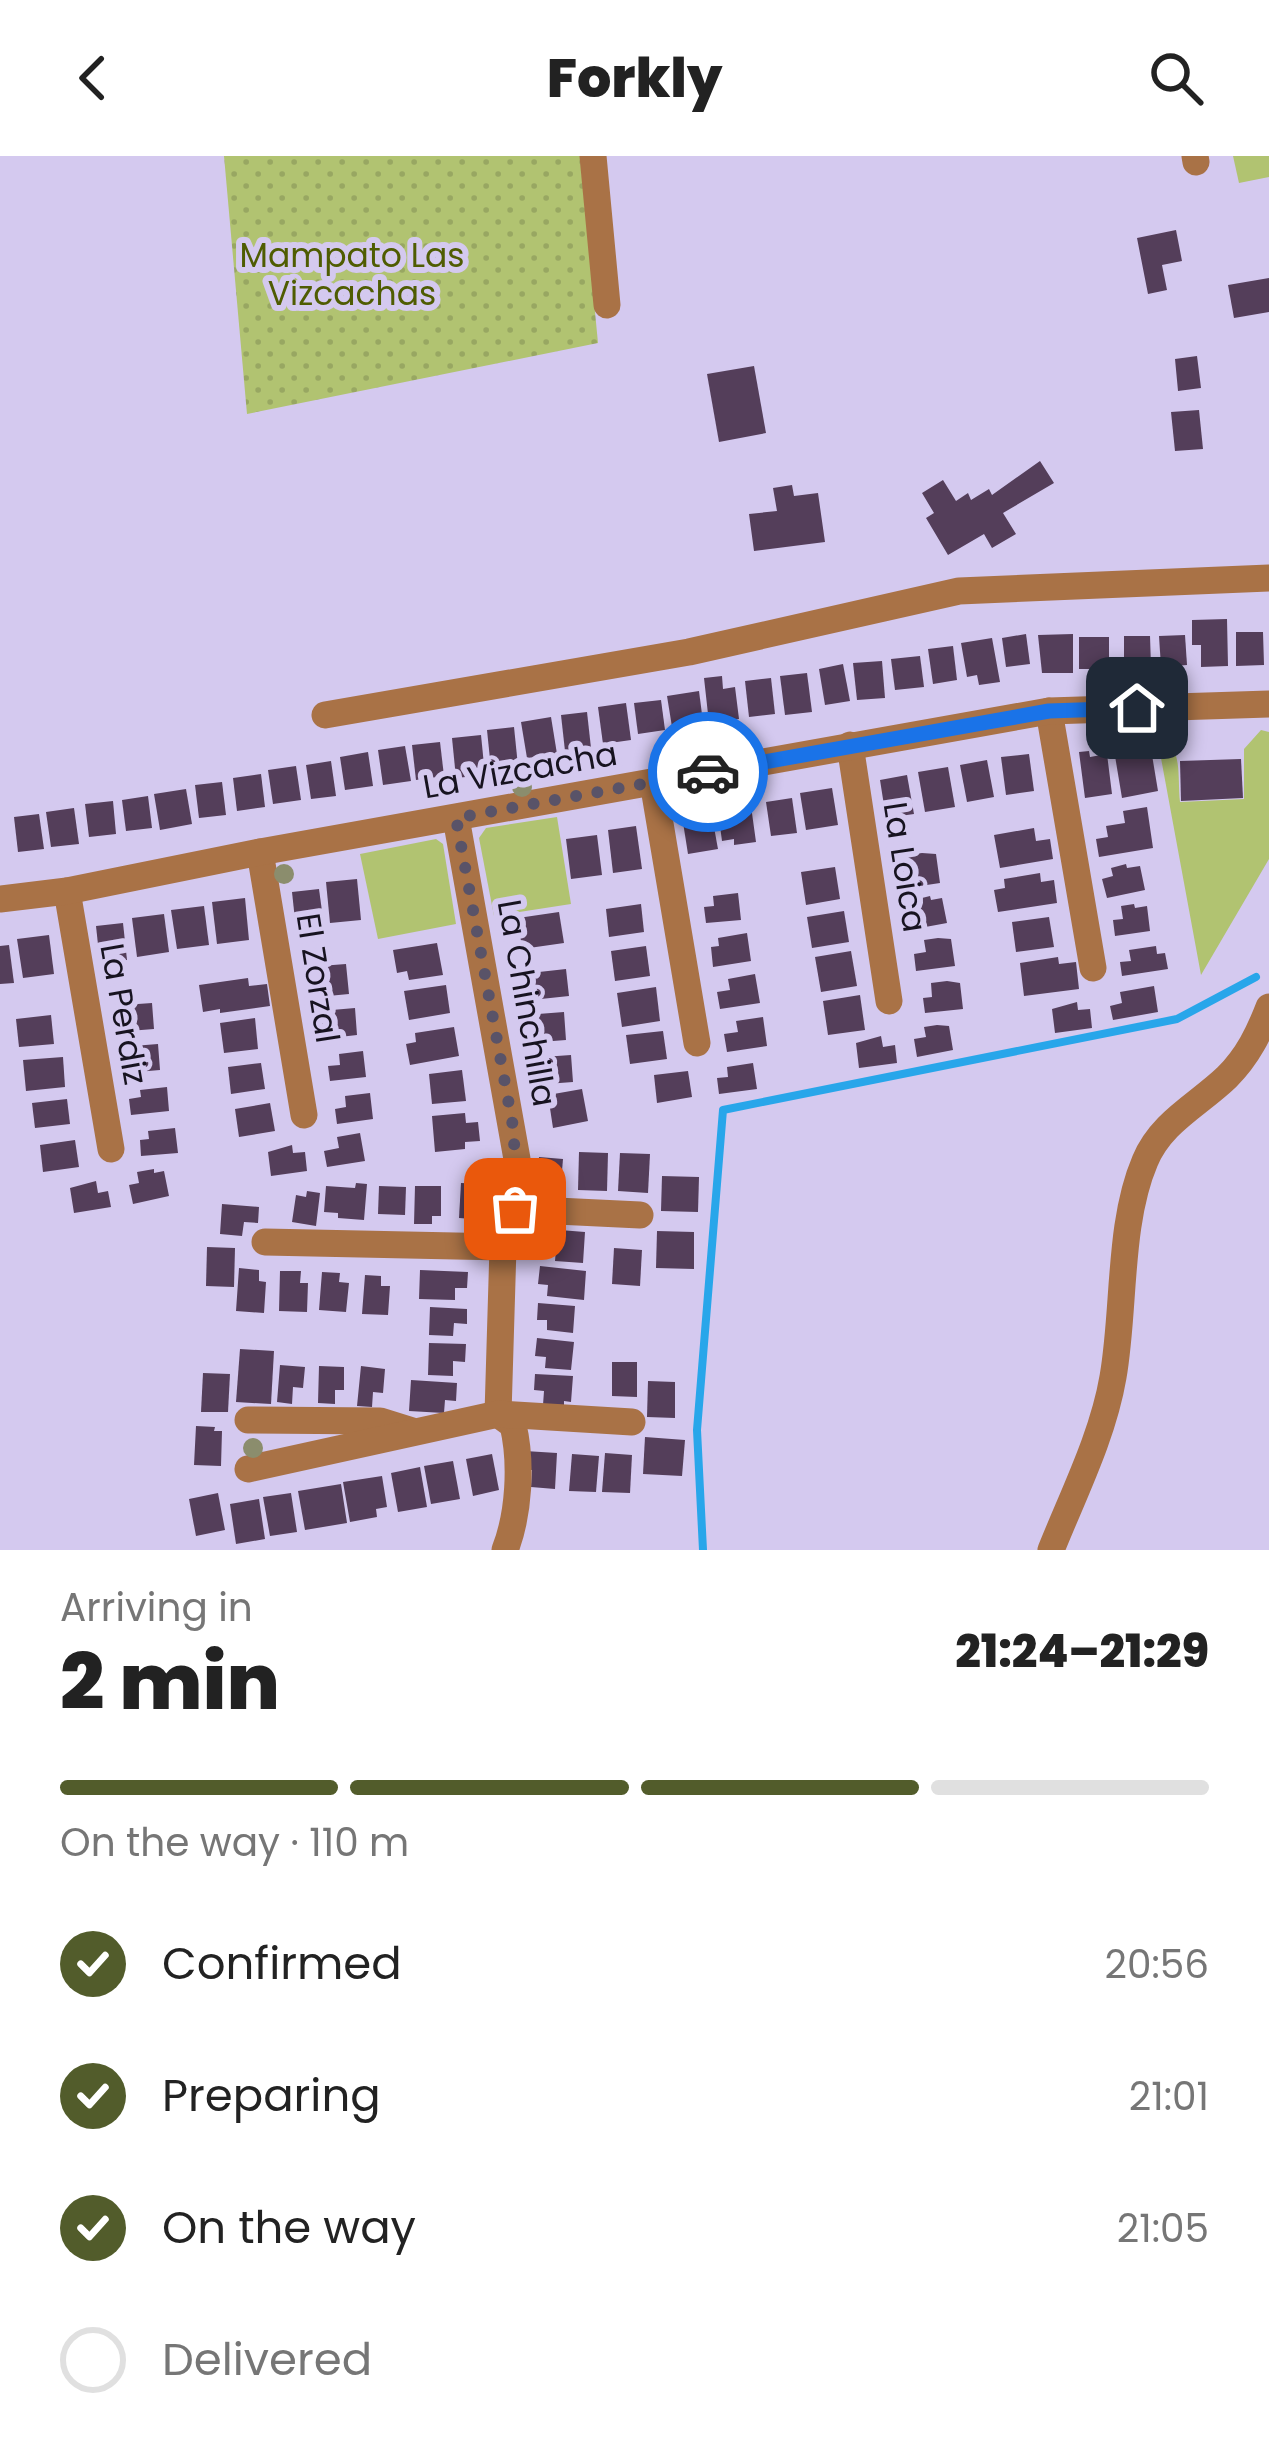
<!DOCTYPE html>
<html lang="en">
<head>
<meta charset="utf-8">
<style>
	:root { --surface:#fff; --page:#f2f2f2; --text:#222; --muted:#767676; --line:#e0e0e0; --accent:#525c2b }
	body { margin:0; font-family:Poppins,sans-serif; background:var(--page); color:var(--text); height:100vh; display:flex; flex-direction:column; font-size:45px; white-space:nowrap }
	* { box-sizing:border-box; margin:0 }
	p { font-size:39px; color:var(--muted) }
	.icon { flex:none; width:66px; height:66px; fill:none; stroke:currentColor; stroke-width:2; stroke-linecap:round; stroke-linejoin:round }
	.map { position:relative; height:1394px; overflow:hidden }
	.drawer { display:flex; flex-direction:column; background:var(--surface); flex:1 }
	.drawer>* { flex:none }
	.pin { position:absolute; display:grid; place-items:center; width:102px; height:102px; color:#fff; margin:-51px; border-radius:24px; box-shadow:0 6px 18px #0006 }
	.courier { position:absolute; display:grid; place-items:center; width:120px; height:120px; margin:-60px; border:9px solid #1a73e8; border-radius:50%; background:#fff; color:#222; box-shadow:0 3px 15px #0007 }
	.summary em { font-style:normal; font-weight:800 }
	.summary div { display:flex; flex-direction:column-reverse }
	.summary { display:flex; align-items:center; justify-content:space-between; height:204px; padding:0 60px }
	h1 { font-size:78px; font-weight:800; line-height:90px }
	.bar { display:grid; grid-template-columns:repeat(4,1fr); gap:18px 12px; align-content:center; height:144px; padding:0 60px }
	.bar i { height:15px; border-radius:9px; background:var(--line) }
	.bar .on { background:var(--accent) }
	.bar p { grid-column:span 4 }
	ol { padding:0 60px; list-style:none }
	li { display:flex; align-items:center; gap:36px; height:132px }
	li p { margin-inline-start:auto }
	li .icon { padding:12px; border-radius:50%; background:var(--accent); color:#fff; stroke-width:4 }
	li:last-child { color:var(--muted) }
	li i { width:66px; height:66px; border:6px solid var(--line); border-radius:50% }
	header { display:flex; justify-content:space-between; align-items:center; height:156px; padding:0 60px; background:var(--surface); font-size:54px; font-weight:800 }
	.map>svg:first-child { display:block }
	.grass { fill:#b1c371 }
	.park { fill:url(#park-dots) }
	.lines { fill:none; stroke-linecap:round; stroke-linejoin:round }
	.stream { stroke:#28a6ea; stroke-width:8 }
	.building { fill:#543e5a }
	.minor { stroke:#a97246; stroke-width:27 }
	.tree { fill:#8b8d6d }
	.done { stroke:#595368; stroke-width:12; stroke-dasharray:0 21.6 }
	.route { stroke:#1a73e8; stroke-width:15 }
	.labels { text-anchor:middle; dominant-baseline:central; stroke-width:12; stroke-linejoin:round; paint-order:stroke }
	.park-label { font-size:33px; fill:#4f5c02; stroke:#d4c9ef }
	.street-label { font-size:33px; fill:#171320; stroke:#d4c9ef }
</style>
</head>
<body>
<header><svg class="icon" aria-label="back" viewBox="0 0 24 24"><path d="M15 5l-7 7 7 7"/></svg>Forkly<svg class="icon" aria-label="search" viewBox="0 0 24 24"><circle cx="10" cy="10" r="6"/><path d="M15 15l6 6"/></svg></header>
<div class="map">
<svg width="1269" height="1394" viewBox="0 0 1269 1394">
	<defs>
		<pattern id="park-dots" width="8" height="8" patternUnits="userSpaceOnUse" patternTransform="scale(3)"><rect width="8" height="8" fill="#b1c371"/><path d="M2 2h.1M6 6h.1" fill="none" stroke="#98a762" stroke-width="1.8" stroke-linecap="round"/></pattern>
	</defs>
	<rect width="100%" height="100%" fill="#d4c9ef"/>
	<!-- grass -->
	<g class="grass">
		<path d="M1233 0H1269V21L1239 27Z"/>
		<path d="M1261 574 1269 576V703L1201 819 1156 575C1184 589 1177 619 1180 646L1244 643V593Z"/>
		<path d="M557 661 571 748 494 760 479 682 486 672Z"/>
		<path d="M436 683 443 688 456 768 378 783 360 698Z"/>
	</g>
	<!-- park -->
	<path class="park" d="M224 0H580L598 187 247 258Z"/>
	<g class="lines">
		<!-- stream -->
		<path class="stream" d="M703 1394 697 1274 723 954 1177 863 1256 821"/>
	</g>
	<!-- building -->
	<g class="building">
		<path d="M1176 74 1182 105 1162 109 1167 134 1148 138 1137 82Z"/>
		<path d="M1269 122V156L1234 162 1228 129Z"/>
		<path d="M1197 200 1201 232 1178 235 1175 203Z"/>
		<path d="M754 210 766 277 719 286 707 218Z"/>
		<path d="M1199 254 1203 293 1175 295 1171 256Z"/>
		<path d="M1040 305 1054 327 1003 357 1016 378 992 392 984 378 948 399 926 362 934 357 922 337 943 324 956 345 968 337 971 344 989 333 992 339Z"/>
		<path d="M792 329 794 340 818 337 825 386 754 395 749 358 777 355 773 332Z"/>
		<path d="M1227 463 1228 510 1201 511V489H1192V464Z"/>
		<path d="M1236 476H1263L1264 509 1236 510Z"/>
		<path d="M1026 478 1030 508 1006 511 1002 482Z"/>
		<path d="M1073 478V517H1042L1038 479Z"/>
		<path d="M1185 479 1187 509 1161 511 1159 480Z"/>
		<path d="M1124 480H1150L1151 511H1124Z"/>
		<rect x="1079" y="481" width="30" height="32"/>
		<path d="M992 482 1000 526 979 529 977 519 967 521 961 487Z"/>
		<path d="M953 490 957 524 933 528 928 493Z"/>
		<path d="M920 500 924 531 895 534 891 503Z"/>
		<path d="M882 505 885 542 857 544 853 507Z"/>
		<path d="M843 508 850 545 825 549 819 513Z"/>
		<path d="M807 517 812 556 785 559 780 520Z"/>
		<path d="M722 520 723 533 735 531 739 563 709 567 704 522Z"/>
		<path d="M771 522 775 558 749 561 745 525Z"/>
		<path d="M699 535 703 566 672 571 667 540Z"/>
		<path d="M661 544 665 574 638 578 634 547Z"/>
		<path d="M626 547 631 584 603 588 598 551Z"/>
		<path d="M587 556 591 592 565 595 561 559Z"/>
		<path d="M551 561 557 598 527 602 521 566Z"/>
		<path d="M514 571 518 610 491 613 487 574Z"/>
		<path d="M481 579 485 619 456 622 452 582Z"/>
		<path d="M440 586 444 620 416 624 412 589Z"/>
		<path d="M405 590 411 625 383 629 378 594Z"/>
		<path d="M1151 593 1158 635 1122 642 1115 600Z"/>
		<path d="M1089 595 1090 601 1107 598 1112 638 1085 642 1079 596Z"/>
		<path d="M368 596 373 630 345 634 340 601Z"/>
		<path d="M1029 598 1034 635 1006 639 1001 601Z"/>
		<path d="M1241 603 1243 642 1181 645 1180 605Z"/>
		<path d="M987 604 994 641 967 646 960 609Z"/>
		<path d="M331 605 336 640 311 643 306 609Z"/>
		<path d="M296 610 301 644 273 648 268 614Z"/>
		<path d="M948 611 955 651 925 656 918 616Z"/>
		<path d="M261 618 265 651 237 655 233 622Z"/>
		<path d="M907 619 914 658 886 662 880 624Z"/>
		<path d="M222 626 226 659 199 662 195 629Z"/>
		<path d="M832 632 838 669 806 674 800 637Z"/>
		<path d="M186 633 192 668 160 674 154 638Z"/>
		<path d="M148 640 152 672 126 675 122 644Z"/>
		<path d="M792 642 797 677 771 680 766 646Z"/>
		<path d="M113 645 116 678 89 681 85 648Z"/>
		<path d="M751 650 756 686 734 689V683L722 685 718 655Z"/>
		<path d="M1147 651 1153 692 1099 701 1096 683 1108 681 1106 670 1125 667 1123 655Z"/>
		<path d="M74 652 79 688 51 691 46 656Z"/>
		<path d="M711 655 718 693 688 698 682 660Z"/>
		<path d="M39 658 44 693 18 696 14 661Z"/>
		<path d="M636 670 642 713 613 717 608 674Z"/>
		<path d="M1034 672 1036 685 1050 683 1053 703 1000 712 994 679Z"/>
		<path d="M597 679 602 719 571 723 566 683Z"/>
		<path d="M922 697 936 698 940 727 900 733 896 714 910 711 908 699Z"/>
		<path d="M1126 708 1127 712 1140 710 1145 734 1107 742 1102 723 1113 720 1111 712Z"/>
		<path d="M835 711 840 743 806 749 801 716Z"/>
		<path d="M1040 717 1041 726 1054 724 1057 747 998 756 994 734 1005 732 1004 723Z"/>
		<path d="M357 723 361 764 330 767 326 726Z"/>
		<path d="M319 733 324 770 296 773 292 736Z"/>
		<path d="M738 737 741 764 706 767 704 751 714 750 713 740Z"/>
		<path d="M930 740 931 744 942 742 947 767 909 774 905 756 916 754 914 744Z"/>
		<path d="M245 742 249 784 217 788 212 746Z"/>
		<path d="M641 748 644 776 609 781 606 753Z"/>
		<path d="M1134 748 1135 752 1147 750 1150 775 1115 780 1113 764 1123 763 1121 750Z"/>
		<path d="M204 750 209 789 177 793 171 754Z"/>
		<path d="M844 755 849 786 812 792 807 761Z"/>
		<path d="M559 756 564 787 522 793 518 762Z"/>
		<path d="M164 758 169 796 137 801 132 762Z"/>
		<path d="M1049 761 1054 791 1016 796 1012 766Z"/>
		<path d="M123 767 127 804 100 807 96 770Z"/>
		<path d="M747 777 751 805 713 811 711 791 719 790 718 782Z"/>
		<path d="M49 779 54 818 23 822 17 783Z"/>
		<path d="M938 782 951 783 955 810 916 815 914 798 926 796 924 784Z"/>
		<path d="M437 787 443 819 409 824 407 815 397 817 393 794Z"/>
		<path d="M9 789 14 827 0 828V790Z"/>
		<path d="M646 790 650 820 615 825 611 795Z"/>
		<path d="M1156 790 1157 798 1165 797 1168 813 1122 820 1120 806 1131 805 1129 794Z"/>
		<path d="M851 795 857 830 821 836 815 801Z"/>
		<path d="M1058 801 1059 808 1076 806 1079 833 1024 840 1020 807Z"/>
		<path d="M346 808 349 838 307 842 305 825 321 824 320 810Z"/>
		<path d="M566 813 569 840 522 845 520 826 530 825V817Z"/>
		<path d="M755 818 760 847 720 853 717 836 730 834 728 823Z"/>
		<path d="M248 822 249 830 267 828 270 850 220 857V853L203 856 199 829Z"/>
		<path d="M947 825 960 827 963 853 925 857 923 842 932 841 931 827Z"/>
		<path d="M446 829 450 857 409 864 404 835Z"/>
		<path d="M1154 830 1158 856 1113 864 1110 850 1122 847 1120 836Z"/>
		<path d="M656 831 660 865 622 871 617 837Z"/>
		<path d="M860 839 865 874 828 879 823 845Z"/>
		<path d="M1077 846 1078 854 1090 853 1092 872 1055 877 1052 853Z"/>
		<path d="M152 847 154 873 116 876 115 858H124V849Z"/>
		<path d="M355 852 357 879 322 883 320 866 333 865 332 854Z"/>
		<path d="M564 856 566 884 527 887 525 870 539 869 538 858Z"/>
		<path d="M51 859 54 888 19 891 16 863Z"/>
		<path d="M763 861 767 890 727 896 724 878 738 876 736 865Z"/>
		<path d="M255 862 258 893 224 897 220 867Z"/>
		<path d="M937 869 949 870 953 894 917 901 914 883 926 881 924 871Z"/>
		<path d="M454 871 459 900 410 909 406 888 416 886 415 877Z"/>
		<path d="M663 875 667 903 630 908 626 879Z"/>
		<path d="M881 880 883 891 895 889 897 907 859 912 856 887Z"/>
		<path d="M158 888 160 914 125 917 124 901 134 900 133 890Z"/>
		<path d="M363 895 366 921 330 925 328 910 340 909 339 898Z"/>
		<path d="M571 899 573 926 533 929 532 911 544 910 543 901Z"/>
		<path d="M63 901 65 931 26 935 23 904Z"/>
		<path d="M261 907 265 933 231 938 228 911Z"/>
		<path d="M753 907 757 933 719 938 717 922 728 921 727 911Z"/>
		<path d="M462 914 466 945 432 948 429 918Z"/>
		<path d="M688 915 692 941 657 947 654 919Z"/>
		<path d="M167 931 169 955 131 959 129 943 141 941 140 934Z"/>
		<path d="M582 933 588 965 553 972 548 939Z"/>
		<path d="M370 937 373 963 337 968 335 953 346 951 345 940Z"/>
		<path d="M67 943 70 968 35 972 32 947Z"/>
		<path d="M270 947 275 975 239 981 235 953Z"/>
		<path d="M465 957 466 967 478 966 480 985 465 986V993L435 996 432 960Z"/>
		<path d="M175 972 178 997 141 1000 140 984 149 983 148 975Z"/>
		<path d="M360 977 365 1005 327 1011 324 995 339 992 337 981Z"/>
		<path d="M75 984 79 1011 43 1016 40 989Z"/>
		<path d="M292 989 293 997 305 996 307 1015 271 1020 268 996Z"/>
		<path d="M579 996 608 997 607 1035 578 1034Z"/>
		<path d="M620 997 650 998 648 1037 618 1035Z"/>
		<path d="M539 1001 563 1003 561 1027 538 1025Z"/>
		<path d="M154 1013V1017L164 1015 169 1040 133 1048 129 1029 139 1027 137 1016Z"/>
		<path d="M662 1020 699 1021 698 1056 661 1055Z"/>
		<path d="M96 1025 98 1037 108 1035 111 1051 74 1057 70 1032Z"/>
		<path d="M356 1027 367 1028 364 1064 338 1062V1057L324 1056 326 1030 355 1032Z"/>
		<path d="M461 1027 488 1028 486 1064 459 1062Z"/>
		<path d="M379 1030 406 1031 405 1059 378 1058Z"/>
		<path d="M415 1030H441V1060H432V1068H414Z"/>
		<path d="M307 1035 320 1037 316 1070 292 1066 296 1039 306 1041Z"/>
		<path d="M222 1048 259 1051 258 1067 244 1066 242 1080 220 1078Z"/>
		<path d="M547 1073 585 1076 583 1107 555 1105 556 1093 545 1092Z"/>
		<path d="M657 1075 694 1076V1113L656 1112Z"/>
		<path d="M207 1091 235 1092 234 1131 206 1130Z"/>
		<path d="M614 1092 642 1094 640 1130 612 1128Z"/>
		<path d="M540 1110 586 1115 584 1144 547 1140 548 1129 538 1128Z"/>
		<path d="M239 1112 259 1114V1125L266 1126 264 1157 236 1155Z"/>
		<path d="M420 1114 468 1116 467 1132H455V1144L419 1143Z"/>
		<path d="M280 1115H301L300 1127H308L307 1156 279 1155Z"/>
		<path d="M322 1116 340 1117 339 1126 349 1127 346 1156 319 1154Z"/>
		<path d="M365 1119 381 1120V1130H390L388 1159 362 1158Z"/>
		<path d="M538 1147 575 1150 573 1177 547 1174V1164H537Z"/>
		<path d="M430 1151 467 1153V1168L454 1167 453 1180 429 1179Z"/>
		<path d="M537 1182 574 1186 571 1214 545 1212 546 1201 535 1200Z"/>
		<path d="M429 1187 466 1188 465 1206 453 1205V1220L428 1219Z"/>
		<path d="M240 1193 274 1195 271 1248 236 1246Z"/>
		<path d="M612 1206H637V1241L612 1240Z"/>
		<path d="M280 1209 305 1211 303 1232 293 1231 292 1248 277 1246Z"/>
		<path d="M319 1210 344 1211V1234H335V1248L318 1247Z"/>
		<path d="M361 1210 385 1213 383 1237 373 1236 372 1251 357 1250Z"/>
		<path d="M203 1217 230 1218 228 1256H201Z"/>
		<path d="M535 1218 573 1220 571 1246 564 1245V1251L543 1249 544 1235 534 1234Z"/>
		<path d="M411 1224 457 1227 456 1245 445 1244 444 1257 409 1255Z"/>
		<path d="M648 1225 675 1226V1262L647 1261Z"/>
		<path d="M196 1270 215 1271 214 1275H222L221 1310 194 1309Z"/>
		<path d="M645 1281 685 1284 682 1320 643 1318Z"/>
		<path d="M525 1295 557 1297 555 1333 531 1331 532 1314H523Z"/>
		<path d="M605 1297 632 1299 630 1337 602 1336Z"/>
		<path d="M492 1298 499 1334 473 1340 466 1303Z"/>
		<path d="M572 1298 599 1300 596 1336 569 1335Z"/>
		<path d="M453 1305 460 1343 431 1348 424 1310Z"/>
		<path d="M420 1311 427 1351 398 1356 391 1317Z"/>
		<path d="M382 1320 387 1351 376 1353 377 1361 350 1366 343 1326Z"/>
		<path d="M341 1328 347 1367 305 1374 298 1335Z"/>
		<path d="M218 1337 225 1374 196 1380 189 1343Z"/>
		<path d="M291 1337 297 1376 270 1380 263 1341Z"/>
		<path d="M259 1343 265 1383 236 1388 230 1348Z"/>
	</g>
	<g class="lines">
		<!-- minor -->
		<g class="minor">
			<path d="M593 0 607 149"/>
			<path d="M1195 0 1196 6"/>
			<path d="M1049 555 1093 812"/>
			<path d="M325 559 689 496 959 435 1269 422"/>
			<path d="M850 589 889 845"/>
			<path d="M653 626 697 887"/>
			<path d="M456 662 517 1003 515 1053 503 1091 498 1258 513 1269C522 1307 519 1358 505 1394"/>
			<path d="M260 696 304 959"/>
			<path d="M67 735 111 993"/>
			<path d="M0 743 67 735 260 696 1049 555 1269 548"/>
			<path d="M515 1053 640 1059"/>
			<path d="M265 1086 503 1091"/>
			<path d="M248 1264 380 1265 412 1275"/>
			<path d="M248 1313 498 1258 632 1266"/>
			<path d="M1051 1394C1073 1339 1103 1280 1113 1221 1125 1153 1118 1068 1145 1005 1161 966 1198 949 1227 921 1248 900 1259 877 1269 851"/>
		</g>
	</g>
	<!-- trees -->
	<g class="tree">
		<circle cx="522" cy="631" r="10"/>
		<circle cx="284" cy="718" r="10"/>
		<circle cx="253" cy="1292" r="10"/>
	</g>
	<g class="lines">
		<!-- done -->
		<path class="done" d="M515 1053 514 976 456 662 708 616"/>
		<!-- route -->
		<path class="route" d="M708 616 1049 555 1137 552"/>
	</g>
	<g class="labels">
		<!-- park labels -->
		<g class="park-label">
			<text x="352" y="99">Mampato Las<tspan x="352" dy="38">Vizcachas</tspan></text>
		</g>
		<!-- street labels -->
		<g class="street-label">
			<text transform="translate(520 614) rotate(-10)">La Vizcacha</text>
			<text transform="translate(905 711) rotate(81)">La Loica</text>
			<text transform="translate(318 822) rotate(81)">El Zorzal</text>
			<text transform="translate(527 847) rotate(80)">La Chinchilla</text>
			<text transform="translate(124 858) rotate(80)">La Perdiz</text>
		</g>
	</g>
</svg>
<div class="pin" style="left:515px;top:1053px;background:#ea580c"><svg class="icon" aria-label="bag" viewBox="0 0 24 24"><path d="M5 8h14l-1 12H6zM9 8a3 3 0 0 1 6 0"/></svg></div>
<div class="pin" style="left:1137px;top:552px;background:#1f2937"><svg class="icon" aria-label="home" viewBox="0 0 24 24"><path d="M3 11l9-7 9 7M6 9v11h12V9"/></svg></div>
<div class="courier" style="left:708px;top:616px"><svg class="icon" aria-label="car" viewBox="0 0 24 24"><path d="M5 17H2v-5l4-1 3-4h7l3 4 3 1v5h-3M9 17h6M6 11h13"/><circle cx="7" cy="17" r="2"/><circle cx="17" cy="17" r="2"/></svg></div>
</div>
<section class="drawer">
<div class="summary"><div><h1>2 min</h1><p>Arriving in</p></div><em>21:24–21:29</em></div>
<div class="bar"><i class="on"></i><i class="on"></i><i class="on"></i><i></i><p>On the way · 110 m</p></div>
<ol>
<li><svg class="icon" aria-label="check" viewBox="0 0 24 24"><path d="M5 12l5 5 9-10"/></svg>Confirmed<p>20:56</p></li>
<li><svg class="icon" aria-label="check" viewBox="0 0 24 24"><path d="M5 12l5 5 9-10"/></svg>Preparing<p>21:01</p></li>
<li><svg class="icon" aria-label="check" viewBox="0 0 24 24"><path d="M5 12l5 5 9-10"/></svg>On the way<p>21:05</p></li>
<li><i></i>Delivered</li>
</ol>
</section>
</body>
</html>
